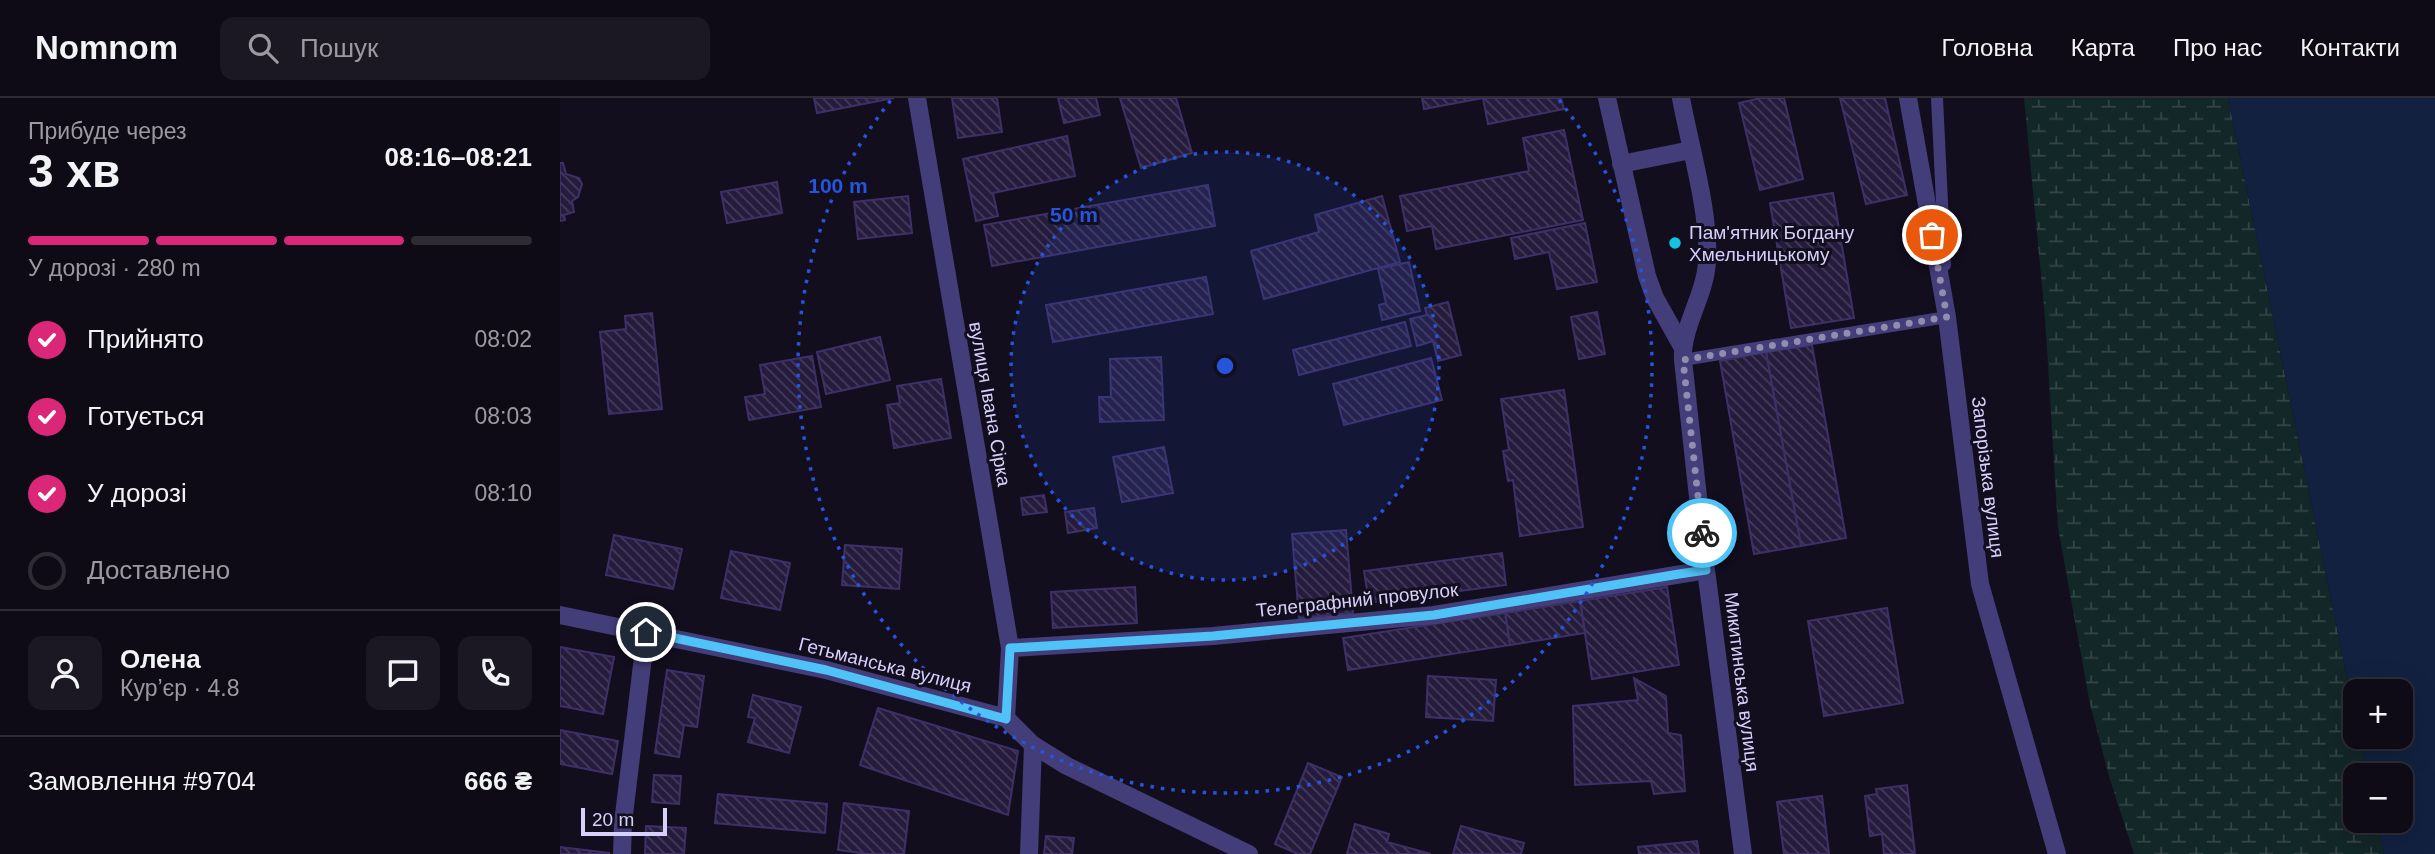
<!DOCTYPE html>
<html lang="uk">
<head>
<meta charset="utf-8">
<style>
	:root { --surface:#0e0a16; --page:#1c1823; --text:#f1f3f6; --muted:#9b9aa1; --line:#2e2b35; --accent:#db2777 }
	body { margin:0; font-family:Helvetica,sans-serif; background:var(--page); color:var(--text); height:100vh; display:flex; flex-direction:column; font-size:26px; white-space:nowrap }
	* { box-sizing:border-box; margin:0 }
	p { font-size:23px; color:var(--muted) }
	.icon { flex:none; width:38px; height:38px; fill:none; stroke:currentColor; stroke-width:2; stroke-linecap:round; stroke-linejoin:round }
	.map { position:relative; flex:1; overflow:hidden }
	.side { display:flex; flex-direction:column; background:var(--surface); width:560px }
	.side>* { flex:none }
	.tools { position:absolute; left:1783px; top:581px; display:grid; gap:14px }
	.tools a { display:grid; place-items:center; width:70px; height:70px; border-radius:14px; background:var(--surface); box-shadow:0 7px 28px #0002,0 0 0 2px var(--line); font-size:35px }
	.scale { position:absolute; left:21px; bottom:18px; width:86px; box-sizing:border-box; padding-left:7px; border:4px solid #d7d0fb; border-top:0; font-size:19px; line-height:24px; white-space:nowrap; color:#d7d0fb; -webkit-text-stroke:5px #120e1e; paint-order:stroke }
	.pin { position:absolute; display:grid; place-items:center; width:60px; height:60px; color:#fff; margin:-30px; border:4px solid #fff; border-radius:50%; box-shadow:0 2px 7px #0007 }
	.courier { position:absolute; display:grid; place-items:center; width:70px; height:70px; margin:-35px; border:5px solid #4fc3f7; border-radius:50%; background:#fff; color:#222; box-shadow:0 2px 9px #0007 }
	.head em { font-style:normal; font-weight:800 }
	.head div { display:flex; flex-direction:column-reverse }
	.head { display:flex; align-items:center; justify-content:space-between; height:119px; padding:0 28px }
	h1 { font-size:46px; font-weight:800; line-height:52px }
	.bar { display:grid; grid-template-columns:repeat(4,1fr); gap:10px 7px; align-content:center; height:84px; padding:0 28px }
	.bar i { height:9px; border-radius:5px; background:var(--line) }
	.bar .on { background:var(--accent) }
	.bar p { grid-column:span 4 }
	.line { display:flex; align-items:center; gap:18px; padding:0 28px; border-top:2px solid var(--line) }
	.line div { flex:1 }
	.round { display:grid; place-items:center; flex:none; width:74px; height:74px; border-radius:14px; background:var(--page) }
	ol { padding:0 28px; list-style:none }
	li { display:flex; align-items:center; gap:21px; height:77px }
	li p { margin-inline-start:auto }
	li .icon { padding:7px; border-radius:50%; background:var(--accent); color:#fff; stroke-width:4 }
	li:last-child { color:var(--muted) }
	li i { width:38px; height:38px; border:4px solid var(--line); border-radius:50% }
	header { display:flex; align-items:center; gap:42px; box-sizing:border-box; height:98px; padding:0 35px; background:var(--surface); border-bottom:2px solid var(--line) }
	header strong { font-size:33px }
	nav { display:flex; gap:38px; margin-inline-start:auto; font-size:24px }
	.search { width:490px; height:63px; background:var(--page); display:flex; align-items:center; gap:18px; box-sizing:border-box; padding:0 24px; border-radius:14px; color:var(--muted); font-size:26px }
	main { display:flex; flex:1; min-height:0 }
	.map>svg:first-child { display:block }
	.wetland { fill:url(#wetland-marsh) }
	.water { fill:#11213f }
	.building { fill:url(#building-back-hatch); stroke:#3e3067; stroke-width:2 }
	.lines { fill:none; stroke-linecap:round; stroke-linejoin:round }
	.service { stroke:#433d79; stroke-width:12 }
	.minor { stroke:#433d79; stroke-width:18 }
	.tertiary { stroke:#433d79; stroke-width:18 }
	.done { stroke:#928cae; stroke-width:7; stroke-dasharray:0 12.6 }
	.route { stroke:#4fc3f7; stroke-width:9 }
	.ring { fill:none; stroke:#2654da; stroke-width:3.5; stroke-dasharray:3.5 7 }
	.poi-dot { fill:#14c2e2; stroke:#120e1e; stroke-width:2.5 }
	.labels { text-anchor:middle; dominant-baseline:central; stroke-width:6; stroke-linejoin:round; paint-order:stroke }
	.poi-label { font-size:19px; fill:#d7d0fb; stroke:#120e1e; text-anchor:start }
	.street-label { font-size:19px; fill:#d7d0fb; stroke:#120e1e }
	.centre { fill:#2654da; stroke:#120e1e; stroke-width:3.5 }
	.ring-label { font-size:21px; text-anchor:middle; font-weight:bold; fill:#2654da; stroke:#120e1e; stroke-width:6; stroke-linejoin:round; paint-order:stroke }
</style>
</head>
<body>
<header>
<strong>Nomnom</strong>
<div class="search"><svg class="icon" aria-label="search" viewBox="0 0 24 24"><circle cx="10" cy="10" r="6"/><path d="M15 15l6 6"/></svg>Пошук</div>
<nav><a>Головна</a><a>Карта</a><a>Про нас</a><a>Контакти</a></nav>
</header>
<main>
<section class="side">
<div class="head"><div><h1>3 хв</h1><p>Прибуде через</p></div><em>08:16–08:21</em></div>
<div class="bar"><i class="on"></i><i class="on"></i><i class="on"></i><i></i><p>У дорозі · 280 m</p></div>
<ol>
<li><svg class="icon" aria-label="check" viewBox="0 0 24 24"><path d="M5 12l5 5 9-10"/></svg>Прийнято<p>08:02</p></li>
<li><svg class="icon" aria-label="check" viewBox="0 0 24 24"><path d="M5 12l5 5 9-10"/></svg>Готується<p>08:03</p></li>
<li><svg class="icon" aria-label="check" viewBox="0 0 24 24"><path d="M5 12l5 5 9-10"/></svg>У дорозі<p>08:10</p></li>
<li><i></i>Доставлено</li>
</ol>
<div class="line" style="height:126px"><a class="round"><svg class="icon" aria-label="person" viewBox="0 0 24 24"><circle cx="12" cy="8" r="4"/><path d="M4 21q1-7 8-7t8 7"/></svg></a><div><b>Олена</b><p>Кур’єр · 4.8</p></div><a class="round"><svg class="icon" aria-label="chat" viewBox="0 0 24 24"><path d="M4 5h16v11H9l-5 4z"/></svg></a><a class="round"><svg class="icon" aria-label="phone" viewBox="0 0 24 24"><path d="M5 4h4l2 5-3 2q2 4 5 5l2-3 5 2v4C11 20 4 13 5 4z"/></svg></a></div>
<div class="line" style="height:91px"><div>Замовлення #9704</div><b>666 ₴</b></div>
</section>
<div class="map">
<svg width="1875" height="756" viewBox="0 0 1875 756">
	<defs>
		<pattern id="wetland-marsh" width="20" height="14" patternUnits="userSpaceOnUse" patternTransform="scale(1.75)"><rect width="20" height="14" fill="#122728"/><path d="M1 5h8M5 5V1M11 12h8M15 12V8" fill="none" stroke="#344548"/></pattern>
		<pattern id="building-back-hatch" width="6" height="6" patternUnits="userSpaceOnUse" patternTransform="scale(1.75)"><rect width="6" height="6" fill="#251c3d"/><path d="M-1 5l2 2M0 0l6 6M5-1l2 2" fill="none" stroke="#443c5a"/></pattern>
	</defs>
	<rect width="100%" height="100%" fill="#120e1e"/>
	<!-- wetland -->
	<path class="wetland" d="M1464 0H1668L1795 618 1796 639H1800L1808 677H1796V723H1817L1824 756H1574L1549 678 1530 606 1498 430 1485 219Z"/>
	<!-- water -->
	<path class="water" d="M1668 0H1875V756H1824L1817 723H1841V677H1808L1800 639H1841V593H1796L1795 618Z"/>
	<!-- building -->
	<g class="building">
		<path d="M254 0H334L257 15Z"/>
		<path d="M392 0H437L442 34 398 40Z"/>
		<path d="M498 0H536L540 17 504 25Z"/>
		<path d="M560 0H616L632 55 581 70Z"/>
		<path d="M862 0H923L864 11Z"/>
		<path d="M923 0H1001L1004 11 928 26Z"/>
		<path d="M1201 0H1224L1243 81 1200 92 1179 5Z"/>
		<path d="M1280 0H1325L1347 97 1306 106Z"/>
		<path d="M1004 32 1023 122 876 151 872 128 847 133 840 98 969 73 963 40Z"/>
		<path d="M507 38 515 78 433 95 438 118 416 123 403 61Z"/>
		<path d="M0 65H3L6 76 19 80 22 86 18 99 12 103 14 114 4 117 5 122 0 123Z"/>
		<path d="M217 84 222 115 167 125 161 94Z"/>
		<path d="M648 87 655 128 432 168 424 127Z"/>
		<path d="M1273 95 1294 220 1231 230 1210 105Z"/>
		<path d="M348 98 352 135 298 141 294 104Z"/>
		<path d="M822 98 840 164 704 201 691 153 759 134 755 117Z"/>
		<path d="M1025 125 1037 184 997 191 989 154 955 161 951 140Z"/>
		<path d="M849 164 860 213 822 222 819 207 826 205 818 171Z"/>
		<path d="M646 179 653 216 493 244 486 207Z"/>
		<path d="M888 204 901 257 878 263 873 243 857 248 850 221 867 217 865 210Z"/>
		<path d="M1037 214 1045 256 1019 261 1011 219Z"/>
		<path d="M92 215 102 311 49 316 40 234 66 231 65 218Z"/>
		<path d="M845 224 851 248 739 277 733 252Z"/>
		<path d="M320 239 330 282 266 296 257 254Z"/>
		<path d="M1252 247 1286 440 1241 448 1206 254Z"/>
		<path d="M1206 254 1241 448 1194 456 1160 263Z"/>
		<path d="M252 258 261 309 189 322 185 299 205 296 200 267Z"/>
		<path d="M601 259 604 322 540 324 539 299H551L550 261Z"/>
		<path d="M871 260 882 302 784 327 773 286Z"/>
		<path d="M381 281 391 340 334 350 327 307 340 305 337 288Z"/>
		<path d="M1004 292 1023 429 960 438 953 382 948 383 943 353 949 352 941 301Z"/>
		<path d="M604 349 613 395 562 404 553 359Z"/>
		<path d="M484 397 487 414 463 417 461 400Z"/>
		<path d="M534 410 537 430 508 435 505 414Z"/>
		<path d="M786 432 793 515 739 520 732 436Z"/>
		<path d="M54 437 122 451 113 491 46 477Z"/>
		<path d="M285 447 342 451 339 491 282 487Z"/>
		<path d="M171 453 230 465 220 512 161 500Z"/>
		<path d="M942 455 946 487 809 505 804 473Z"/>
		<path d="M575 489 577 525 493 530 491 494Z"/>
		<path d="M1107 489 1119 567 1032 581 1020 503Z"/>
		<path d="M1020 503 1025 535 950 547 945 515Z"/>
		<path d="M1327 510 1343 605 1264 618 1248 523Z"/>
		<path d="M945 515 950 547 788 572 783 540Z"/>
		<path d="M0 549 54 559 43 616 0 608Z"/>
		<path d="M107 572 144 578 137 629 124 627 119 659 95 655Z"/>
		<path d="M868 578 936 582 933 623 866 619Z"/>
		<path d="M1074 580 1106 598 1108 635 1121 637 1125 693 1094 696 1091 683 1015 687 1013 608 1078 602Z"/>
		<path d="M193 597 241 609 229 655 188 644 195 620 188 619Z"/>
		<path d="M318 610 458 653 448 717 300 667Z"/>
		<path d="M0 632 58 643 52 676 0 666Z"/>
		<path d="M748 665 782 679 750 756H738L715 746Z"/>
		<path d="M94 677 121 678 119 706 92 704Z"/>
		<path d="M1347 687 1355 756H1324L1322 736 1310 738 1305 698 1317 696 1316 691Z"/>
		<path d="M158 696 267 706 265 735 155 725Z"/>
		<path d="M1262 698 1269 756H1224L1217 704Z"/>
		<path d="M284 705 349 713 344 756H309L278 752Z"/>
		<path d="M795 726 829 736 827 744 871 756H787Z"/>
		<path d="M86 728 126 730 124 756H85Z"/>
		<path d="M901 728 964 745 961 756H893Z"/>
		<path d="M486 738 514 740 512 756H484Z"/>
		<path d="M1137 743 1139 756H1079L1078 749Z"/>
		<path d="M0 749 49 755V756H0Z"/>
	</g>
	<g class="lines">
		<!-- service -->
		<g class="service">
			<path d="M1377 0 1385 167"/>
			<path d="M1123 262 1387 219V214"/>
		</g>
		<!-- minor -->
		<g class="minor">
			<path d="M357 0 450 550 446 620"/>
			<path d="M1348 0 1387 219 1420 486 1497 756"/>
			<path d="M450 550 653 538 874 517 1146 472"/>
			<path d="M62 756 63 725 86 534"/>
			<path d="M469 756 473 647"/>
		</g>
		<!-- tertiary -->
		<g class="tertiary">
			<path d="M1047 0 1087 178 1095 200 1123 250"/>
			<path d="M1121 0C1130 49 1150 115 1147 164 1145 198 1121 230 1123 262L1146 472 1183 756"/>
			<path d="M1061 66 1131 52"/>
			<path d="M0 517 266 572 446 620 473 647 507 668 689 756"/>
		</g>
	</g>
	<g class="lines">
		<!-- done -->
		<path class="done" d="M1142 435 1123 262 1387 219 1372 137"/>
		<!-- route -->
		<path class="route" d="M86 534 266 572 446 621 450 550 653 538 874 517 1119 476 1146 472 1142 435"/>
	</g>
	<!-- distance rings -->
	<circle cx="665" cy="268" r="214" fill="#2654da" fill-opacity=".12"/>
	<g class="ring">
		<circle cx="665" cy="268" r="214"/>
		<path d="M999 2A427 427 0 1 1 331 2"/>
	</g>
	<!-- markers -->
	<circle class="poi-dot" cx="1115" cy="145" r="7"/>
	<g class="labels">
		<!-- poi labels -->
		<g class="poi-label">
			<text x="1129" y="134">Пам'ятник Богдану<tspan x="1129" dy="22">Хмельницькому</tspan></text>
		</g>
		<!-- street labels -->
		<g class="street-label">
			<text transform="translate(430 306) rotate(80)">вулиця Івана Сірка</text>
			<text transform="translate(1428 379) rotate(83)">Запорізька вулиця</text>
			<text transform="translate(797 502) rotate(-6)">Телеграфний провулок</text>
			<text transform="translate(325 567) rotate(14)">Гетьманська вулиця</text>
			<text transform="translate(1182 584) rotate(83)">Микитинська вулиця</text>
		</g>
	</g>
	<circle cx="665" cy="268" r="10" class="centre"/>
	<g class="ring-label">
		<text x="278" y="95">100 m</text>
		<text x="514" y="124">50 m</text>
	</g>
</svg>
<div class="tools">
<a>+</a>
<a>−</a>
</div>
<div class="scale">20 m</div>
<div class="pin" style="left:1372px;top:137px;background:#ea580c"><svg class="icon" aria-label="bag" viewBox="0 0 24 24"><path d="M5 8h14l-1 12H6zM9 8a3 3 0 0 1 6 0"/></svg></div>
<div class="pin" style="left:86px;top:534px;background:#1f2937"><svg class="icon" aria-label="home" viewBox="0 0 24 24"><path d="M3 11l9-7 9 7M6 9v11h12V9"/></svg></div>
<div class="courier" style="left:1142px;top:435px"><svg class="icon" aria-label="bike" viewBox="0 0 24 24"><circle cx="6" cy="16" r="4"/><circle cx="18" cy="16" r="4"/><path d="M6 16l4-8h5l3 8M10 8l3 8H6M13 5h3"/></svg></div>
</div>
</main>
</body>
</html>
